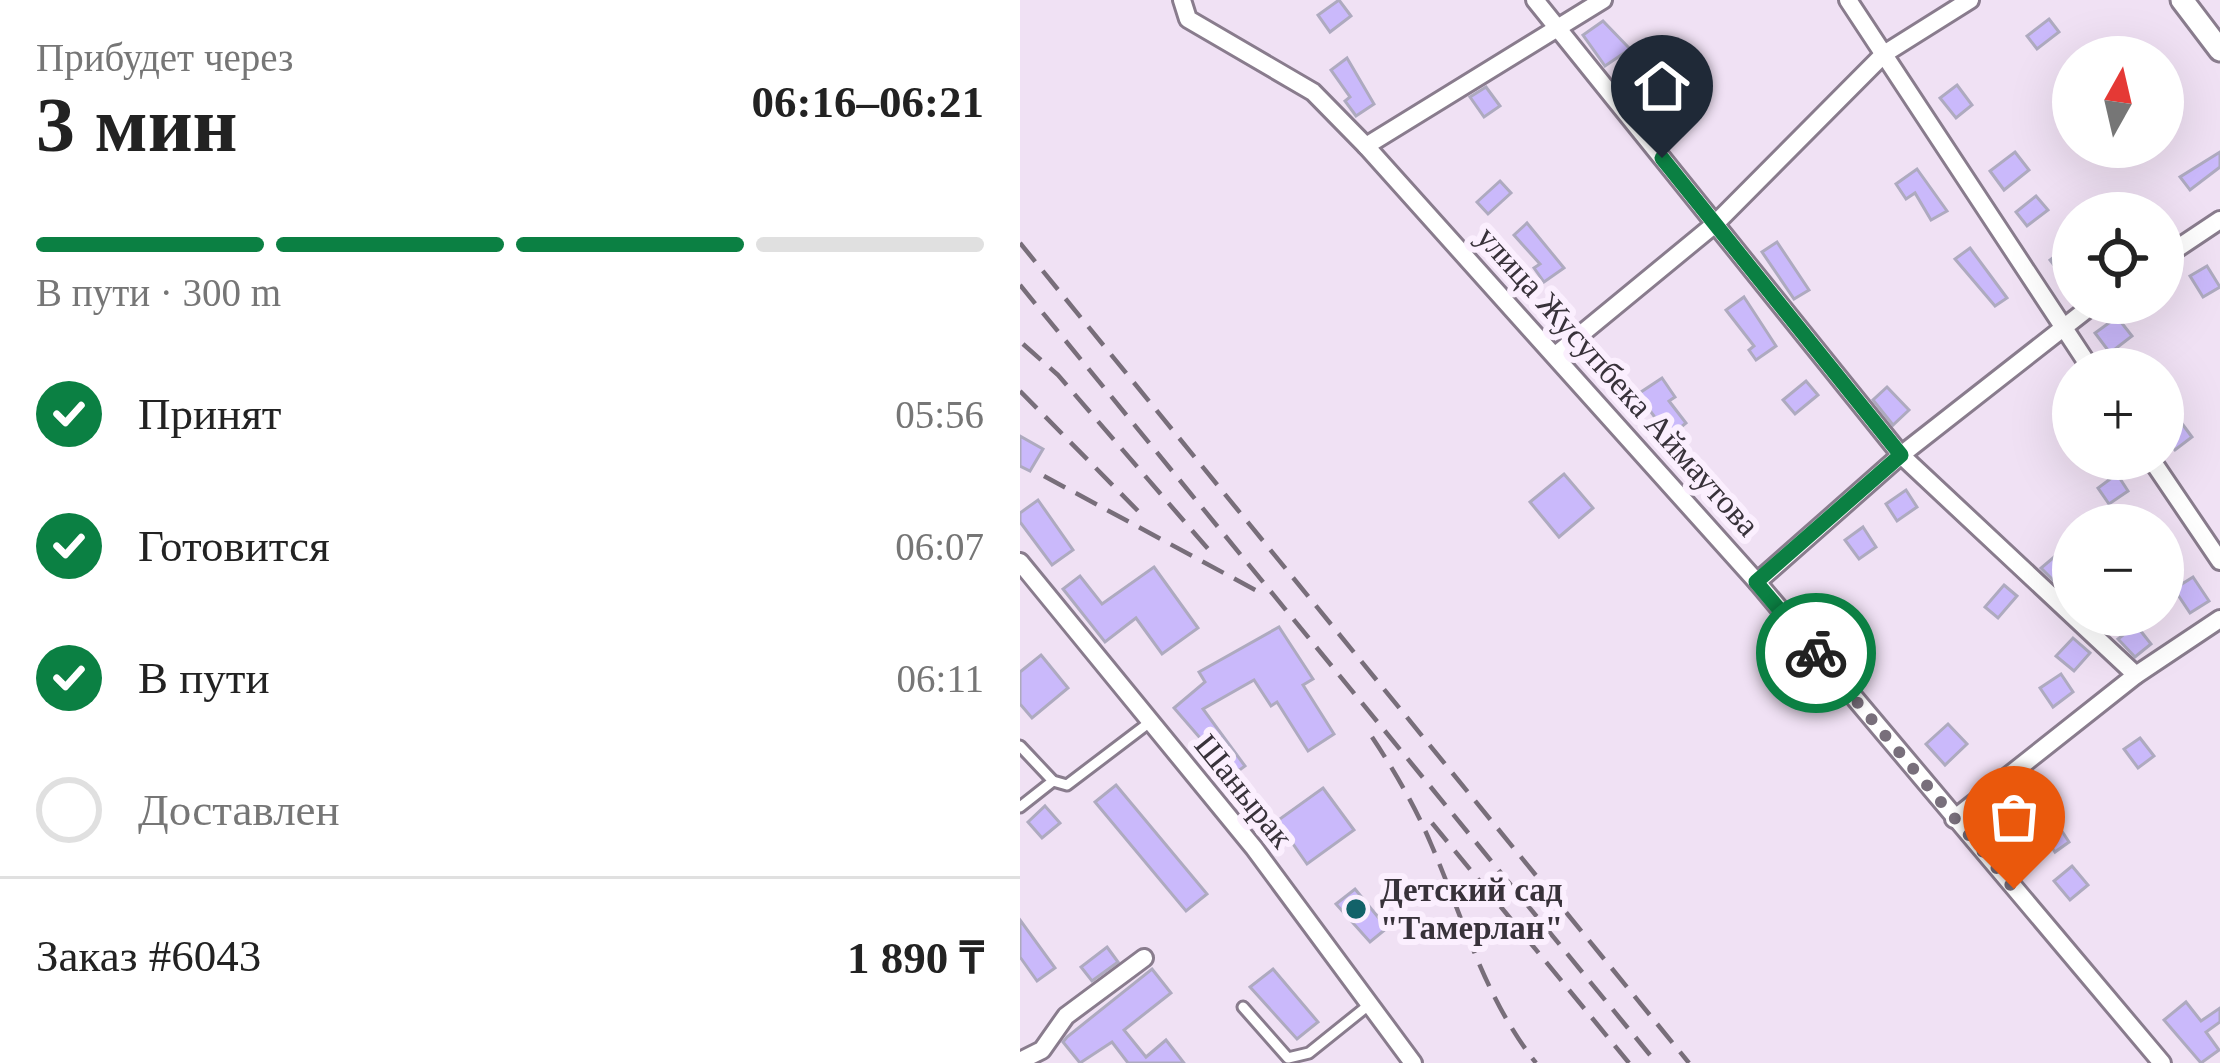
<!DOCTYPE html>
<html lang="ru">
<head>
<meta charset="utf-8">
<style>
	:root { --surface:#fff; --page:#f6f6f6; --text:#222; --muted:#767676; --line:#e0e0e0; --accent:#0b8043 }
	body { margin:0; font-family:"Times New Roman",serif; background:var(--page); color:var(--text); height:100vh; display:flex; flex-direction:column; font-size:45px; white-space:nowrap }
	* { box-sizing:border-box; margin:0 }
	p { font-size:39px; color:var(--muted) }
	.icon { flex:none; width:66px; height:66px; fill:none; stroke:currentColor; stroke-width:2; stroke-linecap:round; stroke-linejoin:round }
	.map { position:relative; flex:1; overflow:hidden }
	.sheet { display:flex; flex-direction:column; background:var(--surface); width:1020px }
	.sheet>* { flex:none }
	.needle { width:78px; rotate:8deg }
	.buttons { position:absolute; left:1032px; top:36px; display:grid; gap:24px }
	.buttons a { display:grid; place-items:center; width:132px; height:132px; border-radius:50%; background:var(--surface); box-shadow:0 12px 48px #0002; font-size:60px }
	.pin { position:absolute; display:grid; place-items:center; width:102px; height:102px; color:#fff; margin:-123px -51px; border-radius:50% 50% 50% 0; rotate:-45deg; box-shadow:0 0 12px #0007 }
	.pin .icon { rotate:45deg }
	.courier { position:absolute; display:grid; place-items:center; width:120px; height:120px; margin:-60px; border:9px solid #0b8043; border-radius:50%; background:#fff; color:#222; box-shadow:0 3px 15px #0007 }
	.head em { font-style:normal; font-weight:800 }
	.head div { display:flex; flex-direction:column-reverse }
	.head { display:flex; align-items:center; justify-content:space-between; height:204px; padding:0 36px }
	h1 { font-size:78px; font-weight:800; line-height:90px }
	.bar { display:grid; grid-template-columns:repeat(4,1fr); gap:18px 12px; align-content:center; height:144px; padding:0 36px }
	.bar i { height:15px; border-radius:9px; background:var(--line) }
	.bar .active { background:var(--accent) }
	.bar p { grid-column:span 4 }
	.line { display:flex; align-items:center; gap:30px; padding:0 36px; border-top:3px solid var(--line) }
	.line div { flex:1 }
	ol { padding:0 36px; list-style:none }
	li { display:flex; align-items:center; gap:36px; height:132px }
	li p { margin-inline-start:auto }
	li .icon { padding:12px; border-radius:50%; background:var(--accent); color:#fff; stroke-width:4 }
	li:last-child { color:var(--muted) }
	li i { width:66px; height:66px; border:6px solid var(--line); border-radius:50% }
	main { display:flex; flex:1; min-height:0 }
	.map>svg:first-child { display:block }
	.building { fill:#cab9fb; stroke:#aeaabf; stroke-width:3 }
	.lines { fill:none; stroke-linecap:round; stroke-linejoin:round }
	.service-casing { stroke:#897c8d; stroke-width:15 }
	.minor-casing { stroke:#897c8d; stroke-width:22 }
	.tertiary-casing { stroke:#897c8d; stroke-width:27 }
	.service { stroke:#fff; stroke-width:9 }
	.minor { stroke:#fff; stroke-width:16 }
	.tertiary { stroke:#fff; stroke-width:21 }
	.rail { stroke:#786e7a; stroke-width:4.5; stroke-dasharray:24 12; stroke-linecap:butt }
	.done { stroke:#786f7b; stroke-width:12; stroke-dasharray:0 21.6 }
	.route { stroke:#0b8043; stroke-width:15 }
	.poi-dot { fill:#126269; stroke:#fbeffe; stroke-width:4.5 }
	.labels { text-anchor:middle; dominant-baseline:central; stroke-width:12; stroke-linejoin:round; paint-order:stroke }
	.street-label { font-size:33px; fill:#38323a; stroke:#fbeffe }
	.poi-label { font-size:33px; font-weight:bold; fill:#38323a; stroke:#fbeffe; text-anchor:start }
</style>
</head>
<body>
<main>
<section class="sheet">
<div class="head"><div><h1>3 мин</h1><p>Прибудет через</p></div><em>06:16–06:21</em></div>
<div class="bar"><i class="active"></i><i class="active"></i><i class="active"></i><i></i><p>В пути · 300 m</p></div>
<ol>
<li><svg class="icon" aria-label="check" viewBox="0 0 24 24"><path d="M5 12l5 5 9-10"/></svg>Принят<p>05:56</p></li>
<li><svg class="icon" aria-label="check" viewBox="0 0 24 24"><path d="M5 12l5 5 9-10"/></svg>Готовится<p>06:07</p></li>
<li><svg class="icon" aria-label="check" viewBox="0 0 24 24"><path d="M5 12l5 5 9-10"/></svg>В пути<p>06:11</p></li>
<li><i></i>Доставлен</li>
</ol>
<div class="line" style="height:156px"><div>Заказ #6043</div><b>1 890 ₸</b></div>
</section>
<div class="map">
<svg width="1200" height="1063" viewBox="0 0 1200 1063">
	<rect width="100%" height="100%" fill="#f0e1f4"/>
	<!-- building -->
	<g class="building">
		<path d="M319 0 331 16 310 32 298 15Z"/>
		<path d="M1029 19 1039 32 1017 49 1007 36Z"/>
		<path d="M583 21 610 49 585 66 563 35Z"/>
		<path d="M327 58 354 104 336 116 325 101 330 97 311 70Z"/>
		<path d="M937 85 952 105 936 118 920 98Z"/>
		<path d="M466 87 480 106 464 117 450 97Z"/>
		<path d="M995 152 1009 170 984 190 970 171Z"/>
		<path d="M1200 152V167L1170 190 1160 177Z"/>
		<path d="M897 169 927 211 911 220 895 193 886 199 876 184Z"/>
		<path d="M480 181 491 193 468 214 457 202Z"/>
		<path d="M1016 196 1028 210 1007 226 996 212Z"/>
		<path d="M507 223 544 268 524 282 514 268 520 264 494 235Z"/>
		<path d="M757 242 789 290 774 299 742 252Z"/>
		<path d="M1047 247 1053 255V290L1030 260Z"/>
		<path d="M950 248 987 298 975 306 935 259Z"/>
		<path d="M1187 266 1200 287 1183 297 1170 276Z"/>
		<path d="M724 297 756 346 736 360 729 350 734 346 706 310Z"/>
		<path d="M1097 317 1112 336 1090 353 1075 333Z"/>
		<path d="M642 378 655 397 649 401 666 423 649 437 618 394Z"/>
		<path d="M786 381 798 395 775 414 763 400Z"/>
		<path d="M867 387 889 410 873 425 853 400Z"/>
		<path d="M1143 398 1172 437 1155 450 1143 434Z"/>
		<path d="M0 436 23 449 10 471 0 466Z"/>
		<path d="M544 474 573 508 539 537 510 502Z"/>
		<path d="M1097 474 1108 491 1089 504 1078 488Z"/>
		<path d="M886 490 897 507 877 521 866 504Z"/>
		<path d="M18 500 53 550 32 565 0 522V513Z"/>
		<path d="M843 527 856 547 839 559 825 540Z"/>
		<path d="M1053 541V564L1035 582 1021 568Z"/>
		<path d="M134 567 178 628 142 654 116 618 85 642 43 589 60 576 82 604Z"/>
		<path d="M1173 577 1189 601 1170 613 1154 589Z"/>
		<path d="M984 585 997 596 978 618 965 607Z"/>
		<path d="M1116 625 1131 644 1115 657 1098 639Z"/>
		<path d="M259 627 293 679 283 685 314 734 288 751 257 702 251 706 234 680 183 709 225 766 202 783 191 768 200 761 154 708 185 682 179 672Z"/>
		<path d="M1053 638 1070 653 1054 671 1036 656Z"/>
		<path d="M21 655 48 688 12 718 0 704V672Z"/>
		<path d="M1041 674 1053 692 1033 707 1020 688Z"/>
		<path d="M928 724 947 744 925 765 906 744Z"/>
		<path d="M1120 738 1134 756 1118 768 1104 749Z"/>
		<path d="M96 785 187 894 166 911 75 802Z"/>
		<path d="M303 788 334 830 287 864 257 821Z"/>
		<path d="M25 806 40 823 22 838 8 822Z"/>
		<path d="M1034 819 1049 842 1035 852 1020 829Z"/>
		<path d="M1052 866 1068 885 1050 900 1034 881Z"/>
		<path d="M335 889 367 928 350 942 316 904Z"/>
		<path d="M0 920 35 968 17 981 0 957Z"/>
		<path d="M87 947 98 962 72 981 61 967Z"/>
		<path d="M132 969 151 993 104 1030 126 1057 146 1040 164 1063H108L92 1042 60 1063 43 1042 47 1037Z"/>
		<path d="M253 969 298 1022 277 1039 230 987Z"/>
		<path d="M1166 1002 1181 1021 1200 1008V1022L1186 1032 1199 1050 1181 1063 1144 1020Z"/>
	</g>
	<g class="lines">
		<!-- service casing -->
		<g class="service-casing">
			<g id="service">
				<path d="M0 746 33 781 47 785 130 722"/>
				<path d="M0 807 33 781"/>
				<path d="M223 1007 268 1058 289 1053 350 1004"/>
			</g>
		</g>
		<!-- minor casing -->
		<g class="minor-casing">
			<g id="minor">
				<path d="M162 0 168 19 293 92 346 146 737 582 1142 1063"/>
				<path d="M515 0 881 455 1116 675"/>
				<path d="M828 0 1071 369"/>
				<path d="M346 146 583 0"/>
				<path d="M1143 258 1200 220"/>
				<path d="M537 354 695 224 864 54 950 0"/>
				<path d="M1131 459 1200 561"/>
				<path d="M0 562 234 848 393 1063"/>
				<path d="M737 582 881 455 1075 303"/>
				<path d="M934 819 1116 675 1200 619"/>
				<path d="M0 1061 22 1050 46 1016 124 958"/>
			</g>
		</g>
		<!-- tertiary casing -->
		<g class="tertiary-casing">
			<path id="tertiary" d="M1162 0 1200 50"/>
		</g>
		<!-- service -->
		<use href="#service" class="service"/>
		<!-- minor -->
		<use href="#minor" class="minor"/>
		<!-- tertiary -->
		<use href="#tertiary" class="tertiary"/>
		<!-- rail -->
		<g class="rail">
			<path d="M0 243 669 1063"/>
			<path d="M0 285 630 1055"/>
			<path d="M3 344 38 375 195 557"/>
			<path d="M0 391 121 514"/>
			<path d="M24 476 239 592"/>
			<path d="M352 737C374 770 396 808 411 844 444 920 464 997 516 1063"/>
			<path d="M412 823 609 1063"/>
		</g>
	</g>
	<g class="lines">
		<!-- done -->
		<path class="done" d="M796 653 994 889"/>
		<!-- route -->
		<path class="route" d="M642 158 881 455 736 582 796 653"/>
	</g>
	<!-- markers -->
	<circle class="poi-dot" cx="336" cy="909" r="12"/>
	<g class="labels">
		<!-- street labels -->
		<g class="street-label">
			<text transform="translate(598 381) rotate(48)">улица Жусупбека Аймаутова</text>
			<text transform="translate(224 791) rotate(51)">Шанырак</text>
		</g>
		<!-- poi labels -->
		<g class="poi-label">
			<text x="360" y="890">Детский сад<tspan x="360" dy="38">"Тамерлан"</tspan></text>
		</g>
	</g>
</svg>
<div class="buttons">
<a><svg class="needle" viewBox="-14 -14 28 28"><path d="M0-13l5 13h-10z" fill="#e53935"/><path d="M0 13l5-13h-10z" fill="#767676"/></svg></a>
<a><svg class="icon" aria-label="locate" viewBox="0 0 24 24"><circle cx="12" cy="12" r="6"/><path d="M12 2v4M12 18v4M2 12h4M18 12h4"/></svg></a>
<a>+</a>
<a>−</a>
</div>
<div class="pin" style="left:994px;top:889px;background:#ea580c"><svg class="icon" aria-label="bag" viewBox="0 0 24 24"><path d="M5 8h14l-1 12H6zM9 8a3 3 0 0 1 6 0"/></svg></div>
<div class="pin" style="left:642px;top:158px;background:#1f2937"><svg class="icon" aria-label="home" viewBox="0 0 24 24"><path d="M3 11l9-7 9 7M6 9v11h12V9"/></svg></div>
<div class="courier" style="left:796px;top:653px"><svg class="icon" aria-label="bike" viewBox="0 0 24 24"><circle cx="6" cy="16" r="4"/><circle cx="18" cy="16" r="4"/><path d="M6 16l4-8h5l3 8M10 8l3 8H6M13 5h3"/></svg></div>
</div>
</main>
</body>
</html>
